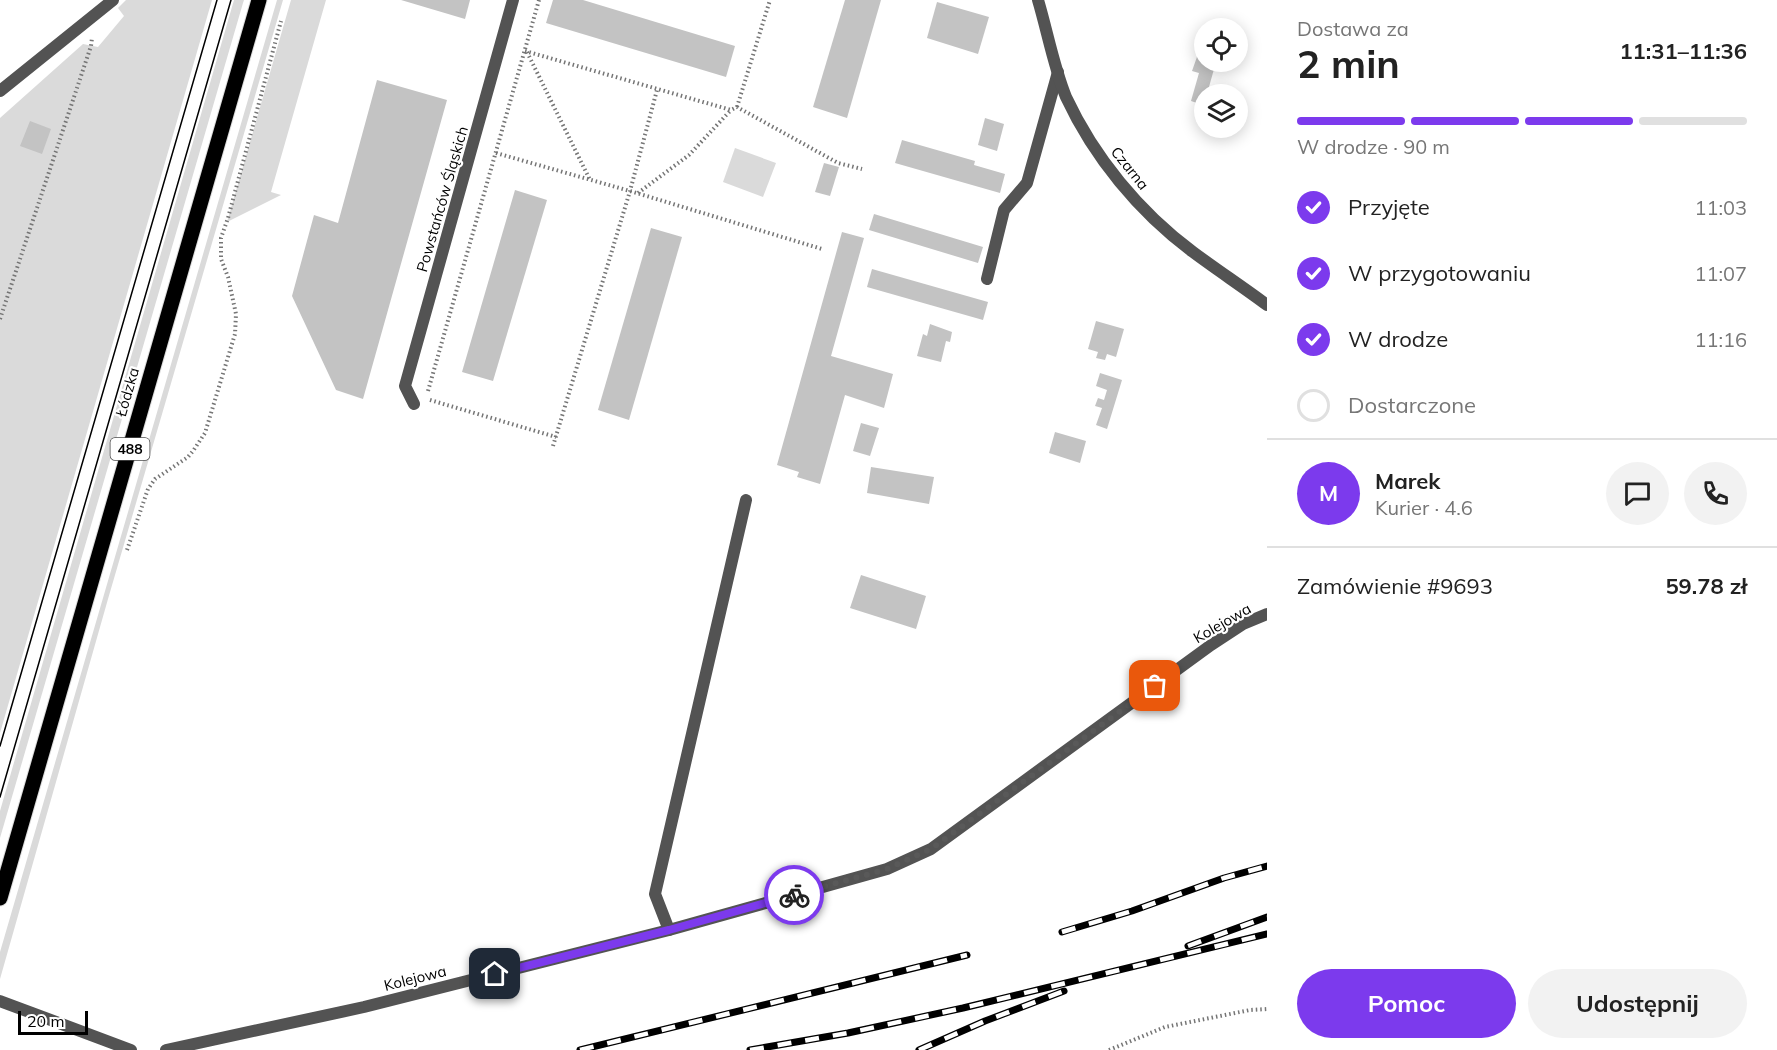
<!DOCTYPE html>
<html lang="pl">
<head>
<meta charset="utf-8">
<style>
	:root { --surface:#fff; --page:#f2f2f2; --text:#222; --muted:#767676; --line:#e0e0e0; --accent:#7c3aed }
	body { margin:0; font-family:Mulish,sans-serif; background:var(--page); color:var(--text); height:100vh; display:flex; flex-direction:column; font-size:22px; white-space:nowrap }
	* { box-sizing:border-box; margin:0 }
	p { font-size:20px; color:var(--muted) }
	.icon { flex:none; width:33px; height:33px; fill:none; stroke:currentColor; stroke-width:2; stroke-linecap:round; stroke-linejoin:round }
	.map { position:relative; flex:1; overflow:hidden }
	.sheet { display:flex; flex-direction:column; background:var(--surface); width:510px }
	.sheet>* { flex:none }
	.fabs { position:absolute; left:1194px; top:18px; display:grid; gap:12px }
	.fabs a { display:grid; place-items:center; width:54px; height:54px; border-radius:50%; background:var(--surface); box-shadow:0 3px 15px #0003; font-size:30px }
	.scale { position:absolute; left:18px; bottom:15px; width:70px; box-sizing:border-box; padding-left:6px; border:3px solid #000; border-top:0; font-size:16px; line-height:21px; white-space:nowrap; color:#000; -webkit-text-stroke:4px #fff; paint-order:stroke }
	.pin { position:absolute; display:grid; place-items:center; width:51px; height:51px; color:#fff; margin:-26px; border-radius:12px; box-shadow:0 3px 9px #0006 }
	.courier { position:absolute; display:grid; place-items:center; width:60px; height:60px; margin:-30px; border:4px solid #7c3aed; border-radius:50%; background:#fff; color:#222; box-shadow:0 2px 8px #0007 }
	.head em { font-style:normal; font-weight:700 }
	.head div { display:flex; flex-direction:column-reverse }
	.head { display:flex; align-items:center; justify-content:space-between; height:102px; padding:0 30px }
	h1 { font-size:39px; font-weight:700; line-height:45px }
	.bar { display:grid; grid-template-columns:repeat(4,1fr); gap:9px 6px; align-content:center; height:72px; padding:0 30px }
	.bar i { height:8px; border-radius:4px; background:var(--line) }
	.bar .current { background:var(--accent) }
	.bar p { grid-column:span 4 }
	.line { display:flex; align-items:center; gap:15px; padding:0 30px; border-top:2px solid var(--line) }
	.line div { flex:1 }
	.round { display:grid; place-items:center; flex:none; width:63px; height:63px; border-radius:32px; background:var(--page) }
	ol { padding:0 30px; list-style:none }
	li { display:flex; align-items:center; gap:18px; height:66px }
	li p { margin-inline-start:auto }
	li .icon { padding:6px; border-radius:50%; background:var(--accent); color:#fff; stroke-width:4 }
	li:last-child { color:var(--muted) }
	li i { width:33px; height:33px; border:3px solid var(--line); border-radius:50% }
	.cta { display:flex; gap:12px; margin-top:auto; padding:12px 30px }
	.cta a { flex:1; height:69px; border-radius:36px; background:var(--accent); color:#fff; font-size:24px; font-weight:700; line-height:69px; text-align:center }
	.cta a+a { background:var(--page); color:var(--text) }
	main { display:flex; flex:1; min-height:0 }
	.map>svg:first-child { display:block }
	.green { fill:#dadada }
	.building { fill:#c3c3c3 }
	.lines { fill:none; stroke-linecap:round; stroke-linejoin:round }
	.primary-casing { stroke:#dbdbdb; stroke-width:17 }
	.path { stroke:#757575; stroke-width:4; stroke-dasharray:1.5 3; stroke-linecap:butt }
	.service { stroke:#535353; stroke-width:12 }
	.minor { stroke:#535353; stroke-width:12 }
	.primary { stroke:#000; stroke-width:15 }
	.tram { stroke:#000; stroke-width:1.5 }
	.rail-casing { stroke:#000; stroke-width:7 }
	.rail { stroke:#fff; stroke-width:4.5; stroke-dasharray:14; stroke-linecap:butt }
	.done { stroke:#595959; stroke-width:6; stroke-dasharray:0 10.8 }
	.route { stroke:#7c3aed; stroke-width:8 }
	.labels { text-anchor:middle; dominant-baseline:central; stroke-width:4.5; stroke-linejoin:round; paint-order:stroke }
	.shield { fill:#fff; stroke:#4c4c4c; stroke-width:1.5 }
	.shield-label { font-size:14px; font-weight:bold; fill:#000 }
	.street-label { font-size:15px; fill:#000; stroke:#fff }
</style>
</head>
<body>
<main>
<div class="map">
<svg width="1267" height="1050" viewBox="0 0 1267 1050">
	<rect width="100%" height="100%" fill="#fff"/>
	<!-- green -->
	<g class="green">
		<path d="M126 0H212L0 733V118L83 44 98 47 124 16 118 8Z"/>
		<path d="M234 0H244L243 3 0 838V811Z"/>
		<path d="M277 0H283L108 599 0 979V952Z"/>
		<path d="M291 0H326L271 192 281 195 227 222Z"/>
		<path d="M735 148 776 163 763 197 723 182Z"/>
	</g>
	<!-- building -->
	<g class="building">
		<path d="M401 0H470L465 19Z"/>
		<path d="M553 0H583L735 46 726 77 546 23Z"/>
		<path d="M845 0H881L847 118 813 107Z"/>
		<path d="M937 2 989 17 978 54 927 38Z"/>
		<path d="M1198 54 1204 56V62H1216L1207 94H1204L1203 105 1191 101 1199 73 1192 71Z"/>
		<path d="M377 80 447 100 363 399 336 390 292 296 314 215 338 223Z"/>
		<path d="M985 118 1004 124 997 151 978 145Z"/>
		<path d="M30 121 51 129 42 154 20 146Z"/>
		<path d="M902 140 975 161 974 165 1005 174 1000 193 895 163Z"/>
		<path d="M824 163 839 167 830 196 815 192Z"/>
		<path d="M515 190 547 200 493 381 462 372Z"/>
		<path d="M874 214 983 247 978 263 869 230Z"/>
		<path d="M651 228 682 237 629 420 598 410Z"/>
		<path d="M842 232 864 238 831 356 893 374 884 408 845 395 820 484 797 477 799 472 777 465Z"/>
		<path d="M872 269 988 302 983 320 867 287Z"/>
		<path d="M1096 321 1124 329 1116 357 1107 354 1105 360 1096 358 1098 352 1088 349Z"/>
		<path d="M930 324 952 332 950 342 946 341 941 362 917 356 923 334 927 336Z"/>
		<path d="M1100 373 1122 380 1107 429 1096 425 1102 408 1095 406 1098 398 1104 400 1107 390 1096 386Z"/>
		<path d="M861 423 879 428 870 456 853 451Z"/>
		<path d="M1055 432 1086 441 1080 463 1049 453Z"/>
		<path d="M871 467 934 477 929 504 867 493Z"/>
		<path d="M861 575 926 596 916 629 850 608Z"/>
	</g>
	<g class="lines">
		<!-- primary casing -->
		<g class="primary-casing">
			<path id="primary" d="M0 898 259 0"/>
		</g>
		<!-- path -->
		<g class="path">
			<path d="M525 51 731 110 737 107 838 163 862 169"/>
			<path d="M527 52 590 180"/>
			<path d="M737 107 770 0"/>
			<path d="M496 153 630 191 822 249"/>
			<path d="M638 193 689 155 731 110"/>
			<path d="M0 319 91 46 92 38"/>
			<path d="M428 391 539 0"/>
			<path d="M430 400 556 437"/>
			<path d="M553 446 630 191 657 90"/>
			<path d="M127 550 148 489 155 479 188 457 193 451 205 433 235 334 236 314 228 277 221 259V238L228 218 281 21"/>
			<path d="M1109 1050 1165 1027 1250 1010 1267 1009"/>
		</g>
		<!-- service -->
		<g class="service">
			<path d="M987 279 1004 210 1027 183 1058 72"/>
			<path d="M669 930 655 894 746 500"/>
		</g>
		<!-- minor -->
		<g class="minor">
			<path d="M1038 0C1047 30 1054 68 1066 97 1094 157 1139 212 1193 252 1217 270 1243 287 1267 305"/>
			<path d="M0 91 113 0"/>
			<path d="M414 404 405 386 513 0"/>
			<path d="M0 1001 131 1050"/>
			<path d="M166 1050 364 1007 669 930 887 869 931 849 1211 645 1243 624 1267 614"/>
		</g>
		<!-- primary -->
		<use href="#primary" class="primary"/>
		<!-- tram -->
		<g class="tram">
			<path d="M0 746 217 0"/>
			<path d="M0 797 231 0"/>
		</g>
		<!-- rail casing -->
		<g class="rail-casing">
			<g id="rail">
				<path d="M1062 932 1132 911 1224 878 1267 866"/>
				<path d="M1188 946 1267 917"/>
				<path d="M580 1050 967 955"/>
				<path d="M750 1050 848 1033 963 1008 1267 934"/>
				<path d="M919 1050 985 1021 1064 991"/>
			</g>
		</g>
		<!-- rail -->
		<use href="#rail" class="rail"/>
	</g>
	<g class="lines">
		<!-- done -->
		<path class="done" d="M794 895 887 869 931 849 1155 686"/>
		<!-- route -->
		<path class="route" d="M495 974 669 930 794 895"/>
	</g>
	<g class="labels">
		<!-- shield labels -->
		<rect class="shield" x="110.5" y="438" width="39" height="22" rx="4.5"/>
		<g class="shield-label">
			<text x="130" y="449">488</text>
		</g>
		<!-- street labels -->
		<g class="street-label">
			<text transform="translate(1130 168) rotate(51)">Czarna</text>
			<text transform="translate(442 199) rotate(-74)">Powstańców Śląskich</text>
			<text transform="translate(127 392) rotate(-74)">Łódzka</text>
			<text transform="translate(1222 623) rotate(-30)">Kolejowa</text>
			<text transform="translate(415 978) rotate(-14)">Kolejowa</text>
		</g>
	</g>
</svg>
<div class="fabs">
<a><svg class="icon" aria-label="locate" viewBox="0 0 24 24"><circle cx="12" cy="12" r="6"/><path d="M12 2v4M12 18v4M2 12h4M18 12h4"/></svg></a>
<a><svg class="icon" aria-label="layers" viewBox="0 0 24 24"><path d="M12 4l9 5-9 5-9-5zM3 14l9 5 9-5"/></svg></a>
</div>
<div class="scale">20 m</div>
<div class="pin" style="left:1155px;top:686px;background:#ea580c"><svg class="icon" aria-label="bag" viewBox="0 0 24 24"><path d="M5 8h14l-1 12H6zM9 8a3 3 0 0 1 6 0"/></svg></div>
<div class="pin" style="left:495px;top:974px;background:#1f2937"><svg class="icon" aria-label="home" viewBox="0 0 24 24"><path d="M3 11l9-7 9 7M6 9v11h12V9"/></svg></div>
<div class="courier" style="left:794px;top:895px"><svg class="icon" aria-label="bike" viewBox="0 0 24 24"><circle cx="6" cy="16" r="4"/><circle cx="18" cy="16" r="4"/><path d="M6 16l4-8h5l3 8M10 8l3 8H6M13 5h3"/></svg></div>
</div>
<section class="sheet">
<div class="head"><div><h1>2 min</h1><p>Dostawa za</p></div><em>11:31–11:36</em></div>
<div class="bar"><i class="current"></i><i class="current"></i><i class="current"></i><i></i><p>W drodze · 90 m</p></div>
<ol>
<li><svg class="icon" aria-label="check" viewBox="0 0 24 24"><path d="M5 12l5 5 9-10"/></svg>Przyjęte<p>11:03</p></li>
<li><svg class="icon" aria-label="check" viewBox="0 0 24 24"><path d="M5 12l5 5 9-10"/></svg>W przygotowaniu<p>11:07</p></li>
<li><svg class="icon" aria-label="check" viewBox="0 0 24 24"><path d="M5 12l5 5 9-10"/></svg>W drodze<p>11:16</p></li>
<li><i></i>Dostarczone</li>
</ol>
<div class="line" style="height:108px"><b class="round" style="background:var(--accent);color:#fff">M</b><div><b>Marek</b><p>Kurier · 4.6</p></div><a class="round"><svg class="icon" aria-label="chat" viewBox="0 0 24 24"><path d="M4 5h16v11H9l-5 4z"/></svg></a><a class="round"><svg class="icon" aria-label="phone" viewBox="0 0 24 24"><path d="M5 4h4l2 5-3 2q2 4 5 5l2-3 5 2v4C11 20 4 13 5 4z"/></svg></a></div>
<div class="line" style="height:78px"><div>Zamówienie #9693</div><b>59.78 zł</b></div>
<div class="cta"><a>Pomoc</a><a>Udostępnij</a></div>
</section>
</main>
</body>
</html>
